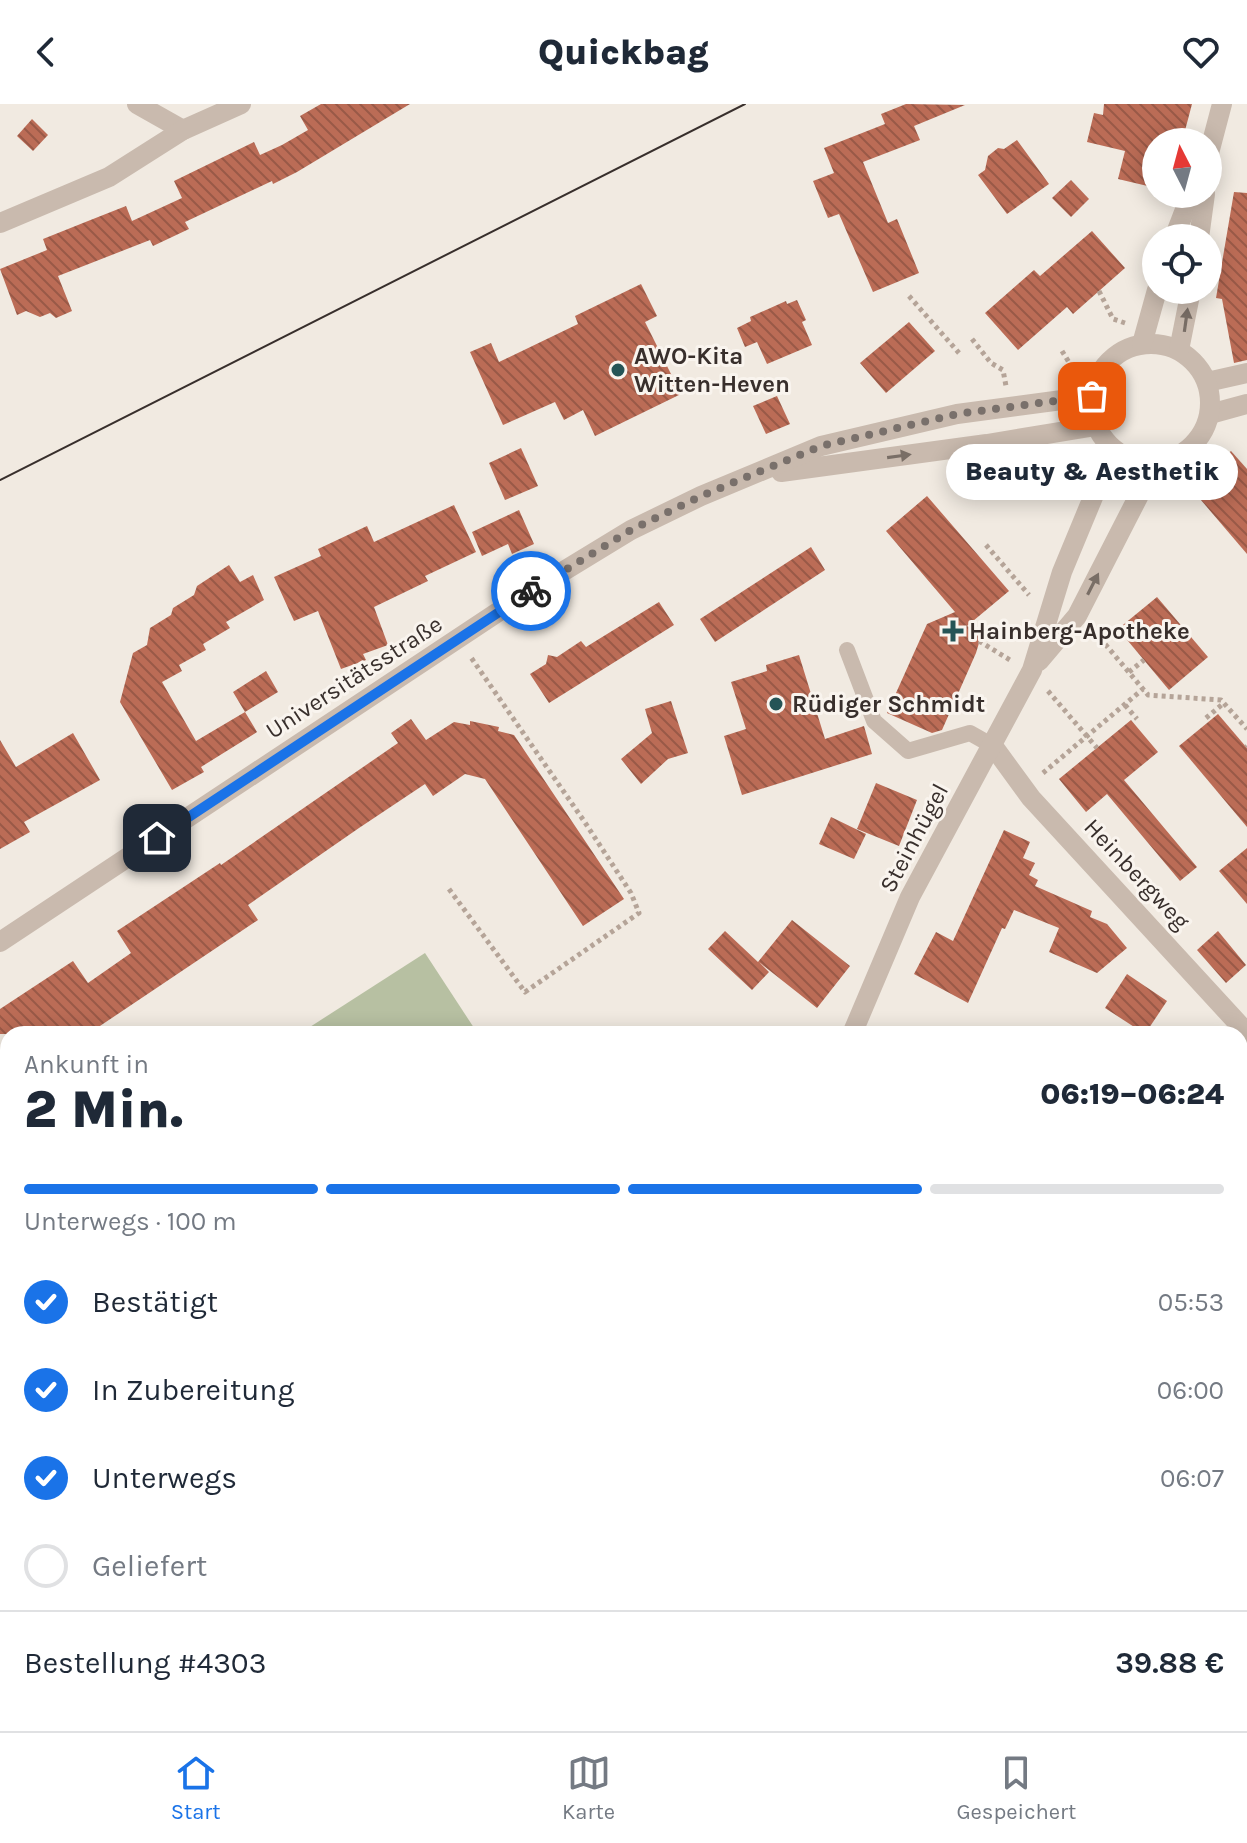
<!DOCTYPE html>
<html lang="de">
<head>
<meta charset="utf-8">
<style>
	:root { --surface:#fff; --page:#f2f2f3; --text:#1f2937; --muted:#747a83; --line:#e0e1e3; --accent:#1a73e8 }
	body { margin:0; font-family:Karla,sans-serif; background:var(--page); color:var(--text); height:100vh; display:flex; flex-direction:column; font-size:30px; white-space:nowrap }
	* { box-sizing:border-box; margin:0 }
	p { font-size:26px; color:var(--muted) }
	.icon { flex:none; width:44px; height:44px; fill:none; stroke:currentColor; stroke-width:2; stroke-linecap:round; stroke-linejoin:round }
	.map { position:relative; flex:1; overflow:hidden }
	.panel { position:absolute; left:0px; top:922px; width:1248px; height:706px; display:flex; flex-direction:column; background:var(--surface); border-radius:24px 24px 0 0; box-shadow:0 4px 20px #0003 }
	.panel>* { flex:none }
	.needle { width:52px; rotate:354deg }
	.controls { position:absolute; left:1142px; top:24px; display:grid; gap:16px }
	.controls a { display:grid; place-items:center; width:80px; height:80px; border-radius:50%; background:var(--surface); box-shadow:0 4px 20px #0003; font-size:40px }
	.pin { position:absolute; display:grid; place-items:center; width:68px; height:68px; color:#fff; margin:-34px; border-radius:16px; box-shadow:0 4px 12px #0006 }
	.courier { position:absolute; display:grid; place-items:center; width:80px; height:80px; margin:-40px; border:6px solid #1a73e8; border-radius:50%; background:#fff; color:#222; box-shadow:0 2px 10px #0007 }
	.bubble { position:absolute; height:56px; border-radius:28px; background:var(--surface); box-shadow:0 4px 20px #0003; font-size:26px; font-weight:800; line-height:56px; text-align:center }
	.headline em { font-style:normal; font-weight:800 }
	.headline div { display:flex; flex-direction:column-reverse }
	.headline { display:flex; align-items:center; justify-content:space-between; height:136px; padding:0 24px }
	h1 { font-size:52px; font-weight:800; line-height:60px }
	.bar { display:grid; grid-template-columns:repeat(4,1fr); gap:12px 8px; align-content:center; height:96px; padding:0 24px }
	.bar i { height:10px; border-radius:6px; background:var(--line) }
	.bar .current { background:var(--accent) }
	.bar p { grid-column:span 4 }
	.line { display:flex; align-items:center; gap:20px; padding:0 24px; border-top:2px solid var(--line) }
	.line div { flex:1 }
	ol { padding:0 24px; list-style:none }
	li { display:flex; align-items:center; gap:24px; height:88px }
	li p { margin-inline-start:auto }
	li .icon { padding:8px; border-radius:50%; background:var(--accent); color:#fff; stroke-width:4 }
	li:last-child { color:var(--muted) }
	li i { width:44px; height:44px; border:4px solid var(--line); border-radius:50% }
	header { display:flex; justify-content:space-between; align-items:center; height:104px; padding:0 24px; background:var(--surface); font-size:36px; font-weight:800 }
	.tab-bar { display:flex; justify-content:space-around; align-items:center; height:112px; border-top:2px solid var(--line); background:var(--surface); font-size:22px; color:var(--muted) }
	.tab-bar a { display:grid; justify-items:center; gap:4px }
	.tab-bar .current { color:var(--accent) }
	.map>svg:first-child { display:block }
	.grass { fill:url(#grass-tufts) }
	.forest { fill:url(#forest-crowns) }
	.garden { fill:#b7c0a2 }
	.building { fill:url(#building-back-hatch) }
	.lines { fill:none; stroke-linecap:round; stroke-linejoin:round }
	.path { stroke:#b5a498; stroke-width:5; stroke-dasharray:4 4; stroke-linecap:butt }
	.service { stroke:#c9baae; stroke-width:16 }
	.minor { stroke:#c9baae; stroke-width:20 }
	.tertiary { stroke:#c9baae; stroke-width:20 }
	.tram { stroke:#382f2c; stroke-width:2 }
	.oneway { fill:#796e66 }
	.done { stroke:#79706b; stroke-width:8; stroke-dasharray:0 14.4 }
	.route { stroke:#1a73e8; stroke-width:10 }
	.poi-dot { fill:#255456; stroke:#f9f4ee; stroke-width:3 }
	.labels { text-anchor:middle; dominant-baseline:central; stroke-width:6; stroke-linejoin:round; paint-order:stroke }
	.poi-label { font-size:24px; font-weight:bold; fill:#382f2c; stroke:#f9f4ee; text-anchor:start }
	.street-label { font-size:24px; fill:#382f2c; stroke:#f9f4ee }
</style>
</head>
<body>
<header><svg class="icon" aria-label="back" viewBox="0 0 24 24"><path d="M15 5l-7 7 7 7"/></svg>Quickbag<svg class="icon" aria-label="heart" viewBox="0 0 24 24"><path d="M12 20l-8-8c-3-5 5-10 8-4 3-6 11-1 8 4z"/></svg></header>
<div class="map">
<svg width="1247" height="1627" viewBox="0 0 1247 1627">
	<defs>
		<pattern id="grass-tufts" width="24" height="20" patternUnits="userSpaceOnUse" patternTransform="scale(2)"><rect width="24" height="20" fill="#b7c0a2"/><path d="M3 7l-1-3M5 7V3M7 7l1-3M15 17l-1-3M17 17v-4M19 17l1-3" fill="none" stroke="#969c84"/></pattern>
		<pattern id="forest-crowns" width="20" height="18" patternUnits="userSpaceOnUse" patternTransform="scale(2)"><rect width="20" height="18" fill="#b7c0a2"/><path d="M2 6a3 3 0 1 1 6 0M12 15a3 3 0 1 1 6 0" fill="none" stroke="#969c84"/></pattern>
		<pattern id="building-back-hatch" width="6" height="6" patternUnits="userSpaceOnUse" patternTransform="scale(2)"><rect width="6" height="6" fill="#bb6c56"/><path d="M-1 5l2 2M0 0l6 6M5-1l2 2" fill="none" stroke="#995947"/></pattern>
	</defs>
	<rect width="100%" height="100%" fill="#f1eae1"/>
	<!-- grass -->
	<path class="grass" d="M0 1176 8 1179V1565L0 1566Z"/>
	<!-- forest -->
	<path class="forest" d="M8 1565V1620H86L84 1627H0V1566Z"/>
	<!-- garden -->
	<path class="garden" d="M425 849 478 930H299Z"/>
	<!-- building -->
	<g class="building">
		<path d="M321 0H410L297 68 273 80 272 77 185 118 189 125 153 142 150 136 58 172 72 207 56 214 50 209 40 213 26 207 17 211 0 165 47 146 43 135 88 117 126 102 132 117 182 94 174 77 254 38 260 51 282 41 308 26 300 12Z"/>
		<path d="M906 0 965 1 914 22 920 36 863 58 888 119 897 115 919 169 873 188 839 110 828 114 813 77 834 69 824 44 885 20 881 10Z"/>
		<path d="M1104 0H1192L1182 38H1156V84L1118 75 1125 47 1087 38 1094 9 1103 11Z"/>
		<path d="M32 15 48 31 33 47 17 32Z"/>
		<path d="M1017 36 1049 80 1007 110 978 71 985 66 988 52 998 44 1004 45Z"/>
		<path d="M1071 76 1089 95 1071 113 1052 94Z"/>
		<path d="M1234 88 1247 89V256L1234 259 1222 195 1216 194Z"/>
		<path d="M1092 127 1125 164 1073 210 1067 203 1018 246 985 209 1034 166 1040 172Z"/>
		<path d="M641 180 657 212 645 218 681 290 595 332 583 306 564 316 555 298 503 321 470 248 491 239 499 258 578 220 575 212Z"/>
		<path d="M797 196 806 216 802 218 812 241 767 260 757 238 745 243 737 224 751 217 750 213 786 197 787 200Z"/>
		<path d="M909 218 935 247 886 289 860 259Z"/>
		<path d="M777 292 790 320 766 330 753 302Z"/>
		<path d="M521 344 538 382 505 396 489 359Z"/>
		<path d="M1231 347 1247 365V450L1189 382Z"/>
		<path d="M927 392 1009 487 967 522 982 529 976 549 942 626 932 629 887 609 927 520 955 508 886 427Z"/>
		<path d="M454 401 476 448 425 472 428 477 374 503 388 541 363 550 366 556 341 565 318 507 294 517 274 473 321 452 318 445 367 422 374 438Z"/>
		<path d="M519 406 534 440 512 450 508 440 482 452 472 428Z"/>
		<path d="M811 443 825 466 715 538 700 515Z"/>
		<path d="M229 461 240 478 253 471 264 496 226 518 230 524 203 540 206 546 179 561 182 567 162 578 196 637 245 608 233 588 266 567 278 588 245 608 257 628 201 663 204 668 172 686 120 598 133 549 147 541 150 524 171 511 173 504 194 491 197 482Z"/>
		<path d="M1157 493 1208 553 1169 586 1118 525Z"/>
		<path d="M659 498 674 521 549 599 530 570 546 560 548 551 557 553 581 537 586 543Z"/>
		<path d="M799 551 825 635 864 622 872 650 742 691 724 632 746 625 731 578 767 567 766 561Z"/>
		<path d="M671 597 688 649 668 655 641 680 621 655 652 629 645 605Z"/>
		<path d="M1218 610 1247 644V723L1179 642Z"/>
		<path d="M411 615 426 636 454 618 470 621V617L499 623 498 627 514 631 624 795 583 822 485 675 465 670 433 692 425 680 359 724 248 801 258 816 88 930H0V905L73 857 88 879 131 849 117 827 220 759 221 761 398 639 391 629Z"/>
		<path d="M1131 616 1158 648 1124 676 1197 763 1180 777 1107 690 1086 708 1059 675Z"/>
		<path d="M73 629 100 676 24 718 30 728 0 745V636L16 663Z"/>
		<path d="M876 679 917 696 899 742 857 725Z"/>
		<path d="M831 713 866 730 854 755 819 740Z"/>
		<path d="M1004 726 1030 738 1023 754 1035 759 1029 771 1038 776 1035 782 1092 807 1090 813 1107 820 1127 844 1097 869 1049 848 1059 824 1014 806 1005 825 1002 824 968 899 914 870 936 828 953 837Z"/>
		<path d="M1247 744V800L1219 767Z"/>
		<path d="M792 816 850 862 817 904 759 858 769 868 752 886 708 845 725 827 758 858Z"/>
		<path d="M1218 827 1246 861 1226 879 1197 846Z"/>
		<path d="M1127 870 1167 897 1145 930 1105 904Z"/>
	</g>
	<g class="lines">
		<!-- path -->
		<g class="path">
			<path d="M1099 187 1113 215 1125 219"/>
			<path d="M909 192 959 249"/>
			<path d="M972 235 991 259 1003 266 1006 282"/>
			<path d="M1062 247 1078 273"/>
			<path d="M694 287 704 282"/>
			<path d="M986 441 1029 491"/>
			<path d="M1095 528 1148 591 1221 596 1247 625"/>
			<path d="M979 537 1010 556"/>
			<path d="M1129 568 1144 556"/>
			<path d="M1048 587 1097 644"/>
			<path d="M1125 601 1137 615"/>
			<path d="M1206 614 1224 599"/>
			<path d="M1246 643 1247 642"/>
			<path d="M1043 669 1143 585"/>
			<path d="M449 785 525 888 639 809 631 789 584 717 470 552"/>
			<path d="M0 1195 8 1198"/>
			<path d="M1241 1351 1247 1358"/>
			<path d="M1240 1509 1247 1506"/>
			<path d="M1240 1522 1247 1531"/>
		</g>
		<!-- service -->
		<g class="service">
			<path d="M847 546 874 617 908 647 970 629 993 642"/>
			<path d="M996 1627 1006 1620"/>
		</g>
		<!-- minor -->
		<g class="minor">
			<path d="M137 0 183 26"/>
			<path d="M0 119 109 73 183 26 241 0"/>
			<path d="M1207 278 1247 269"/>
			<path d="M1210 310 1247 300"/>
			<path d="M1039 557 1077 512 1156 358"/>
			<path d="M993 642 1031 694 1247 929"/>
			<path d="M852 930 910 793 1032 566 1062 468 1113 345"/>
			<path d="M1240 1022 1247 1016"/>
			<path d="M1240 1220 1247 1228"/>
			<path d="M938 1620 945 1627"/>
			<path d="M587 1627 590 1620"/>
		</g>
		<!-- tertiary -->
		<g class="tertiary">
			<path d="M1208 53 1222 0"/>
			<path d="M1174 134 1191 90"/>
			<path d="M1199 134 1205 90"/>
			<circle cx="1151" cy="299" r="59"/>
			<path d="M1142 240 1157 186"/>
			<path d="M1179 246 1191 186"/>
			<path d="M781 368 987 340 1096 322"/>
			<path d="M0 838 513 498 631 426 701 392 821 342 957 310 1092 292"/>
		</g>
		<!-- tram -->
		<path class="tram" d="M0 376 745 0"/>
	</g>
	<!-- one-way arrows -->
	<defs><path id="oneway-solid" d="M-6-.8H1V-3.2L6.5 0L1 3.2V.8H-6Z" transform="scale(2)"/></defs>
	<g class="oneway">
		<use href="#oneway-solid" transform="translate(1186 216) rotate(-82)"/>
		<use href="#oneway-solid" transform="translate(899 352) rotate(-8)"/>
		<use href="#oneway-solid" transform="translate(1093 480) rotate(-63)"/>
	</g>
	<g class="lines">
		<!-- done -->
		<path class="done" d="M531 487 631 426 701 392 821 342 957 310 1092 292"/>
		<!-- route -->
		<path class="route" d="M157 734 531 487"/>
	</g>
	<!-- markers -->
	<g class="poi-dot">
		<circle cx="618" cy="266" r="8"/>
		<path d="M949 515h8v8h8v8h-8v8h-8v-8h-8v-8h8z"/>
		<circle cx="776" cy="600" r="8"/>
	</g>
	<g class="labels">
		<!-- poi labels -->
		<g class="poi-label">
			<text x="634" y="252">AWO-Kita<tspan x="634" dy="28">Witten-Heven</tspan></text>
			<text x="969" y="527">Hainberg-Apotheke</text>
			<text x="792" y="600">Rüdiger Schmidt</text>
		</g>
		<!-- street labels -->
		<g class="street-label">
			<text transform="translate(354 573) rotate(-33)">Universitätsstraße</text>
			<text transform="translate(914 734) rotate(-62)">Steinhügel</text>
			<text transform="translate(1137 770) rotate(47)">Heinbergweg</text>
		</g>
	</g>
</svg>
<div class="controls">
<a><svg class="needle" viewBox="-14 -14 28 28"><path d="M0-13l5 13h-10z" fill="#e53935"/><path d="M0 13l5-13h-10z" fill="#747a83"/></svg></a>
<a><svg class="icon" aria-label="locate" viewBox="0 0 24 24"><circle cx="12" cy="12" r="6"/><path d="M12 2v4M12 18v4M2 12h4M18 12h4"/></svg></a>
</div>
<div class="pin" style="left:1092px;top:292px;background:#ea580c"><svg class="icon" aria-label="bag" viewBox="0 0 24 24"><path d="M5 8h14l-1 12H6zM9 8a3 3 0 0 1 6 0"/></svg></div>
<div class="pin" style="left:157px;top:734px;background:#1f2937"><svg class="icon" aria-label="home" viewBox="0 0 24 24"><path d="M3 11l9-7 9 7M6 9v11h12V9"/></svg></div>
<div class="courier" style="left:531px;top:487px"><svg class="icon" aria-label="bike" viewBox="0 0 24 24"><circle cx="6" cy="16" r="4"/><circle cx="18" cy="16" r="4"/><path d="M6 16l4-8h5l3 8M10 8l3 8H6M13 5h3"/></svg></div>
<div class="bubble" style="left:946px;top:340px;width:292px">Beauty &amp; Aesthetik</div>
<section class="panel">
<div class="headline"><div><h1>2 Min.</h1><p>Ankunft in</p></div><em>06:19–06:24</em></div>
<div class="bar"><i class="current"></i><i class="current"></i><i class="current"></i><i></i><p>Unterwegs · 100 m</p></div>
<ol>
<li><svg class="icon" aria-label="check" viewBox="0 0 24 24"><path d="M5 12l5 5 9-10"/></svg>Bestätigt<p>05:53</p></li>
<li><svg class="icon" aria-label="check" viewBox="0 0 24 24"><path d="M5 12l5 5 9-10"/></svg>In Zubereitung<p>06:00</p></li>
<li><svg class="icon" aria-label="check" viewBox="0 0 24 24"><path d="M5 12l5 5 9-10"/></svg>Unterwegs<p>06:07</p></li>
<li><i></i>Geliefert</li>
</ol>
<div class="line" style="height:104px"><div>Bestellung #4303</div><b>39.88 €</b></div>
</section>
</div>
<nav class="tab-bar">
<a class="current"><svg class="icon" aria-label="home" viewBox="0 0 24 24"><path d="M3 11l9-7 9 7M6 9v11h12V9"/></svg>Start</a>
<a><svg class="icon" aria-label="map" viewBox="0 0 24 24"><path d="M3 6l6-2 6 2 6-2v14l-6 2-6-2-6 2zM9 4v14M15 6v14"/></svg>Karte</a>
<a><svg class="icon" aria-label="saved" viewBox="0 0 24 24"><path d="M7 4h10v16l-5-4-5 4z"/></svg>Gespeichert</a>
</nav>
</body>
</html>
